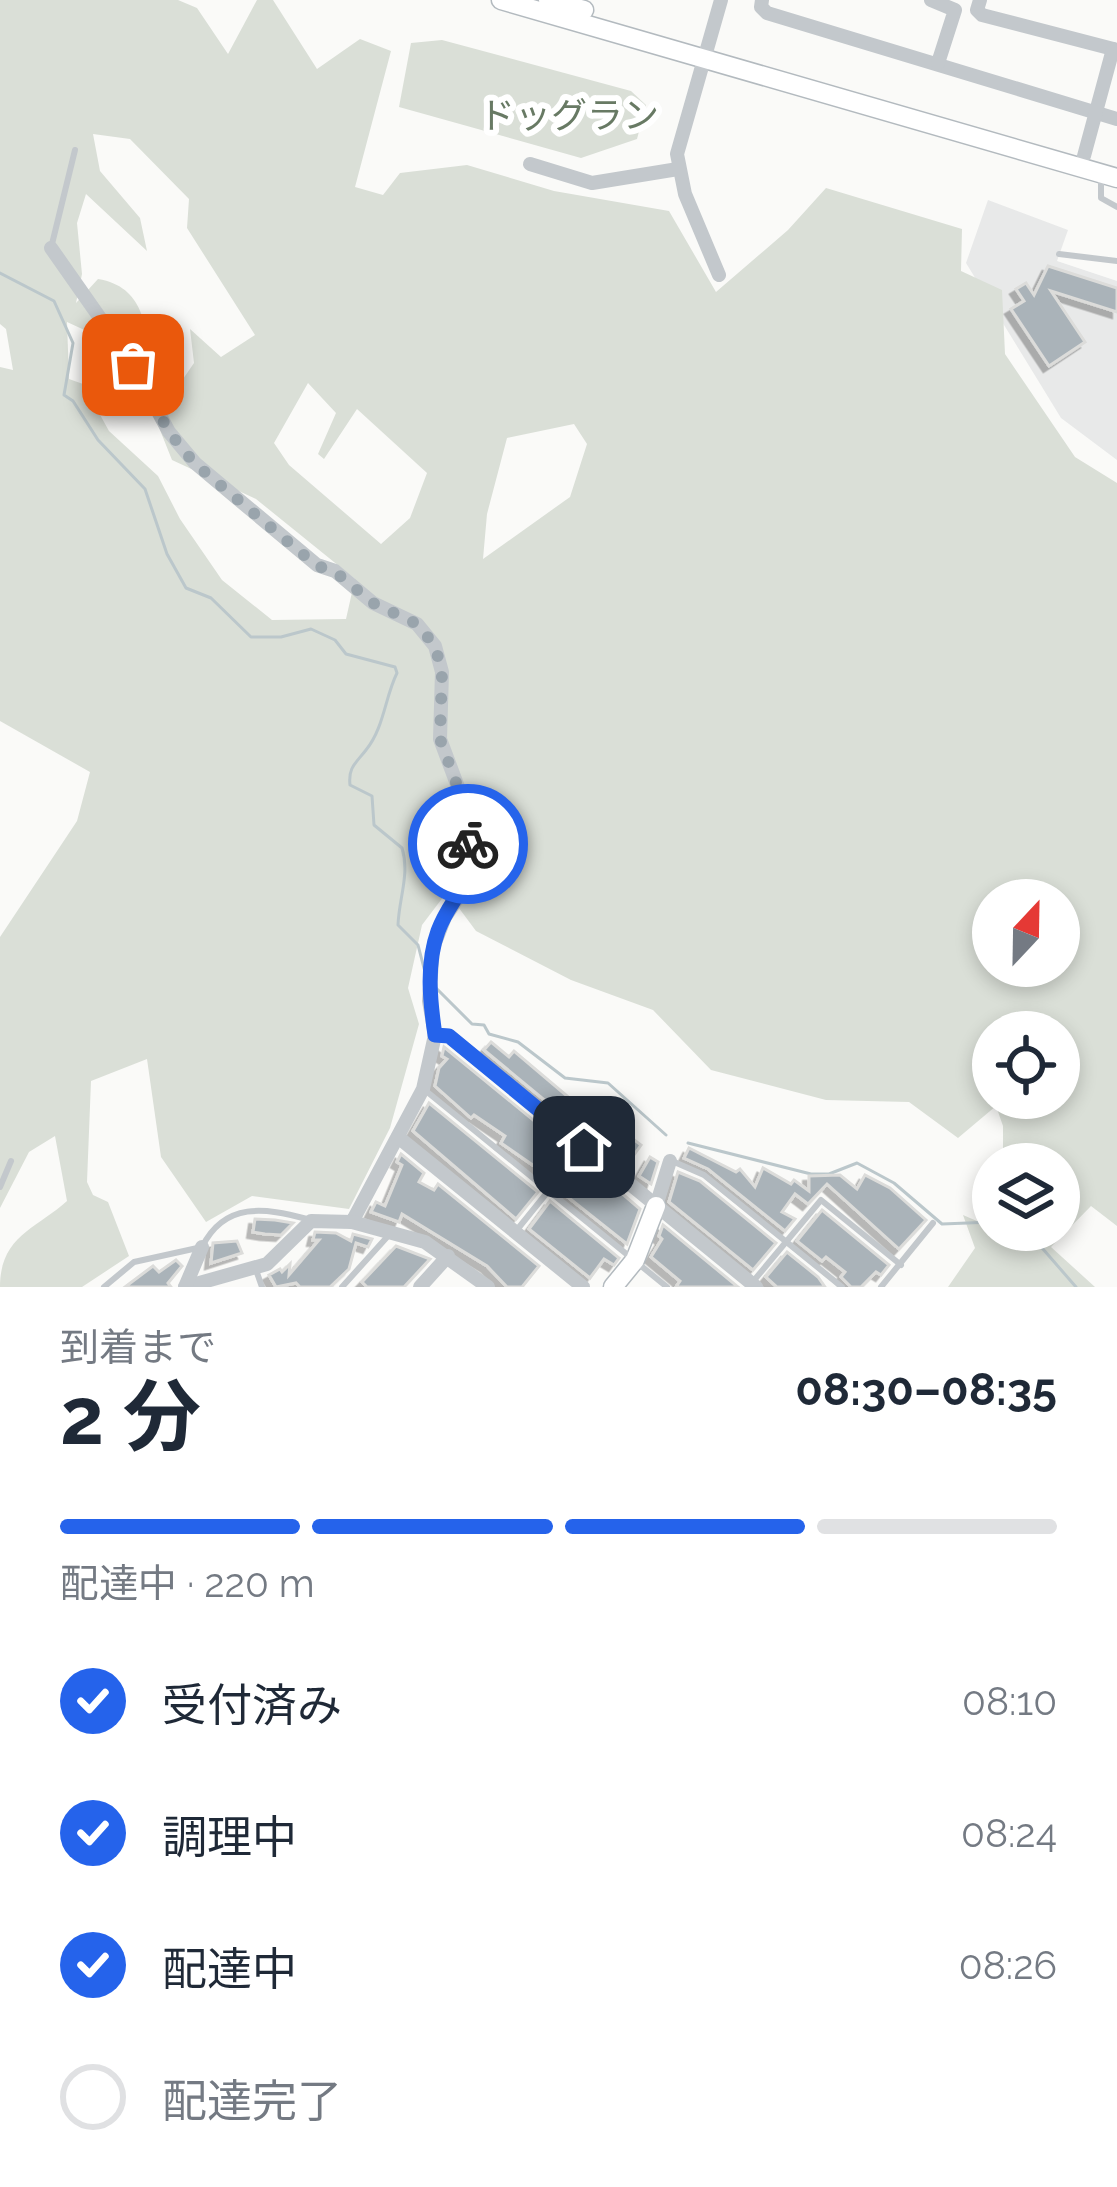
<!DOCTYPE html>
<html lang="ja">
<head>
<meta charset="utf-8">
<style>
	:root { --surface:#fff; --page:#f2f2f3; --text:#1f2937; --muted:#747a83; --line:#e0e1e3; --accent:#2563eb }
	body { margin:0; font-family:Raleway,"Noto Sans JP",sans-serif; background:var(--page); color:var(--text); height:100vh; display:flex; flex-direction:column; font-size:45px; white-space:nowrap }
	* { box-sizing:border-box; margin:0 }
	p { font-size:39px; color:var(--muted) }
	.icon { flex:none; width:66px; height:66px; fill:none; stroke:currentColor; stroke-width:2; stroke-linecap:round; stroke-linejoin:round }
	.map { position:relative; height:1287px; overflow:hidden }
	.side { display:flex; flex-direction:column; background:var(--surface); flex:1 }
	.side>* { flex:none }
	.needle { width:78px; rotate:22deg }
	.buttons { position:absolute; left:972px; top:879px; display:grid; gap:24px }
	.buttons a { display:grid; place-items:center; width:108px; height:108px; border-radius:50%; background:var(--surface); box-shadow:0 6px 18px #0003; font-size:60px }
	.pin { position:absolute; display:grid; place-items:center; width:102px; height:102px; color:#fff; margin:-51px; border-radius:24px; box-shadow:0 6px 18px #0006 }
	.courier { position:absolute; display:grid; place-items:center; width:120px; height:120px; margin:-60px; border:9px solid #2563eb; border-radius:50%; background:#fff; color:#222; box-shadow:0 3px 15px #0007 }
	.overview em { font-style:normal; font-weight:700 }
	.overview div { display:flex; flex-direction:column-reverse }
	.overview { display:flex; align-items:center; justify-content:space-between; height:204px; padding:0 60px }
	h1 { font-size:78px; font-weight:700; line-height:90px }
	.bar { display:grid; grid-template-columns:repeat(4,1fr); gap:18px 12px; align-content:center; height:144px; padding:0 60px }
	.bar i { height:15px; border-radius:9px; background:var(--line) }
	.bar .current { background:var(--accent) }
	.bar p { grid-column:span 4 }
	ol { padding:0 60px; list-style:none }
	li { display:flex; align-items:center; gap:36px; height:132px }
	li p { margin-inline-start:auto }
	li .icon { padding:12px; border-radius:50%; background:var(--accent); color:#fff; stroke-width:4 }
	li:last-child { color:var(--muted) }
	li i { width:66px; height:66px; border:6px solid var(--line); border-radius:50% }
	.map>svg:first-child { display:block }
	.built { fill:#e8e9e9 }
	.green { fill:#dadfd7; fill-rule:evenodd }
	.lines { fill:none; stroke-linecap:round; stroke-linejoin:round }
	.stream { stroke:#bbc7cb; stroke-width:3 }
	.building { fill:#aab3b9; stroke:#dcdcda; stroke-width:3; filter:url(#shadow) }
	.secondary-casing { stroke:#b3babf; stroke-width:21 }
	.lane { stroke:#c3c8cc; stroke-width:6 }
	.street { stroke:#c3c8cc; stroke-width:14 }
	.secondary { stroke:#fff; stroke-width:18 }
	.done { stroke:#99a4ac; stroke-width:12; stroke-dasharray:0 21.6 }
	.route { stroke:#2563eb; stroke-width:15 }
	.labels { text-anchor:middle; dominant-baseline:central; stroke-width:12; stroke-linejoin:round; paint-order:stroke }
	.park-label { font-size:36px; fill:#687a64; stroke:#fff }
</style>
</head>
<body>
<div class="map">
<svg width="1117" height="1287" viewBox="0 0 1117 1287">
	<defs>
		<filter id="shadow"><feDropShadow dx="-5.5" dy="5.5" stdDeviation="0" flood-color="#0004"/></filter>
	</defs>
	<rect width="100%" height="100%" fill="#fafaf8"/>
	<!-- built -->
	<path class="built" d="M988 200 1068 230 1057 261 1117 281V460L1061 418 966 263Z"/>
	<!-- green -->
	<g class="green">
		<path d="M0 0H178L197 8 228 54 257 0H273L317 69 360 39 391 51 355 187 383 195 400 173 467 165 554 191 669 211 716 292 788 230 826 188 962 229 961 271 1002 290 1005 354 1075 457 1117 483V1226L1091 1206 1051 1247 1095 1287H948L975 1248 963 1215 1007 1234 1059 1230V1202L1065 1192 1059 1188V1164H1023L1003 1151V1126L996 1106 958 1138 909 1102 826 1100 711 1070 653 1010 571 980 476 931 447 892 422 925 408 988 419 1024 390 1128 349 1209 252 1196 206 1222 161 1157 147 1059 91 1081 87 1182 93 1195 108 1202 129 1256 82 1287H0C0 1236 36 1229 67 1201L55 1136 29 1152 0 1208V937L77 821 90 772 0 721V367L13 370 6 329 0 324ZM93 134 130 139 189 199 187 228 255 335 221 357 190 329 194 363 183 379 155 366C144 326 145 287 98 279L76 303 82 274 77 223 86 194 147 251 140 218 100 171ZM67 322 128 350 172 460 256 499 355 579 346 619 272 620 222 580 180 519 158 476 109 431 83 384 69 379ZM308 383 336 413 318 454 324 459 357 409 427 473 410 518 381 544 289 465 274 443ZM574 424 587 444 570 497 483 559 487 514 507 438ZM993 900H1059V966H993ZM993 1032H1059V1098H993Z"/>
		<path d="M442 40 631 91 646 105 637 139 581 158 399 107 411 43Z"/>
	</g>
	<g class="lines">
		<!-- stream -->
		<g class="stream">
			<path d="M0 273 54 301 73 343 64 395 73 401 98 440 145 489 167 554 186 588 211 598 251 637H281L311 629 335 640 346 654 395 667 397 673C385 697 384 728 366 750 356 763 348 767 350 785L372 796 374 825 402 848C410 874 399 898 398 925L418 945 426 976"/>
			<path d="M436 988 472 1024 484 1025 489 1034 518 1042 565 1078 608 1083 666 1135"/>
			<path d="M688 1143 811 1174H829L857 1163 894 1183 942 1224 993 1222"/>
			<path d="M1009 1230 1036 1241 1076 1287"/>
		</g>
	</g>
	<!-- building -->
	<g class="building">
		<path d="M1048 266 1117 288V312L1051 291 1085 342 1049 366 1011 309 1024 301 1016 289 1026 283 1034 295Z"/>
		<path d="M491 1042 509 1057 514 1051 580 1107 586 1105 596 1112 606 1098 617 1106 608 1120 641 1145 631 1159 571 1122 484 1050Z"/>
		<path d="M444 1047 571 1151 550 1177 501 1143 505 1136 474 1115 471 1118 435 1086 439 1068 447 1059 442 1056Z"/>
		<path d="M429 1103 538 1192 516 1219 413 1131Z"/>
		<path d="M689 1148 736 1172 740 1169 755 1187 763 1168 791 1184 794 1180 809 1191V1176L840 1175 857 1189 865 1175 890 1188 926 1220 899 1249 827 1184 808 1204 795 1194 782 1212 795 1219 785 1231 708 1169 684 1158Z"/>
		<path d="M401 1154 424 1173 419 1182 434 1190 438 1184 539 1266 522 1287H507L487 1266 402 1214 399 1222 371 1212 376 1202 385 1206 402 1165 397 1162Z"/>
		<path d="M650 1157 658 1162 651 1184 639 1176Z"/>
		<path d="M583 1160 640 1209 627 1244 559 1190Z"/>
		<path d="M678 1172 700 1181 776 1243 753 1270 669 1202Z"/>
		<path d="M550 1201 619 1258 614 1265 604 1259 590 1278 529 1229Z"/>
		<path d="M822 1210 889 1265 881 1275 876 1272 861 1287H851L841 1277 845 1272 826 1257 822 1261 797 1241Z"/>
		<path d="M255 1219 275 1220 293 1223 281 1235 265 1234 253 1232Z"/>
		<path d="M663 1225 738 1287H676L680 1281 651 1257 662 1239 659 1236Z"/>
		<path d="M315 1232 336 1233 351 1241 353 1234 372 1239 368 1247 356 1243 349 1269 330 1287H300L296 1283 276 1287 269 1275 280 1269 282 1272 290 1264 289 1275 319 1240H313Z"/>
		<path d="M237 1241 242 1253 211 1263 213 1243Z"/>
		<path d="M396 1246 430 1259 404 1287H367L362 1282Z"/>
		<path d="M787 1252 818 1277 825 1287H777L766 1277Z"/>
		<path d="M176 1260 182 1266 168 1283 171 1287H125L153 1266 159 1272Z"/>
	</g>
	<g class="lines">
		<!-- secondary casing -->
		<g class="secondary-casing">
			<g id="secondary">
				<path d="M501 0 1117 178"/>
				<path d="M548 0 584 10"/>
				<path d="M613 1287 635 1260 656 1206"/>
			</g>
		</g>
		<!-- lane -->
		<g class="lane">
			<path d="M1101 179V198L1117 207"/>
			<path d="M52 244 75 150"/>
			<path d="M1059 254 1117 261"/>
			<path d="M426 1091 667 1287"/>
			<path d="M672 1161 704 1175 842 1287"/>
			<path d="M0 1187 11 1161"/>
			<path d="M516 1231 584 1147"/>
			<path d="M256 1270 262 1287"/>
			<path d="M751 1284 821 1200 901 1265"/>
			<path d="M104 1287 134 1262 202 1247C225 1201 265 1208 307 1219"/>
			<path d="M342 1287 388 1236"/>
			<path d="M881 1287 933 1223"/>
		</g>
		<!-- street -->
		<g class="street">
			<path d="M762 0 761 7 767 13 1117 119"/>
			<path d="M931 0 955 10 938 63"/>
			<path d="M980 0 977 10 982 15 1117 50"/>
			<path d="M1084 156 1113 49"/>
			<path d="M530 164 592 183 678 169"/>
			<path d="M51 248 133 365 169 432 195 463 317 565 335 571 373 603 417 624 435 646 442 672 440 739 461 795 472 867 467 884 445 917 433 948 429 1001 435 1035 423 1089 352 1222 311 1221 267 1264 185 1287"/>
			<path d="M719 275 685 194 677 154 721 0"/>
			<path d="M435 1035 449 1036 756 1287"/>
			<path d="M398 1137 583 1287"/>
			<path d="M656 1206 670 1161"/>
			<path d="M352 1222 425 1242 488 1287"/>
			<path d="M185 1287 202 1247"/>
			<path d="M420 1287 448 1256"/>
		</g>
		<!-- secondary -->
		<use href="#secondary" class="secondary"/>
	</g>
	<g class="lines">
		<!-- done -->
		<path class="done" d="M133 365 169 432 194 463 317 566 334 571 373 603 417 624 435 646 442 672 440 739 461 796 468 844"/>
		<!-- route -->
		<path class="route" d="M468 844C476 885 451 895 438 931 426 964 430 1001 435 1035L449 1036 584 1147"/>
	</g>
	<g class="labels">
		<!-- park labels -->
		<g class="park-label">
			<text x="569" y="115">ドッグラン</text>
		</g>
	</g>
</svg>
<div class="buttons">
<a><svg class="needle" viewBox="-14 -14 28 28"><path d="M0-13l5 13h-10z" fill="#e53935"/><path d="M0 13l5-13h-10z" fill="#747a83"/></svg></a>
<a><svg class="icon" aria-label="locate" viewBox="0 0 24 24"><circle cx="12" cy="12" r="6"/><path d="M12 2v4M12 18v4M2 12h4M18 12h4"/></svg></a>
<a><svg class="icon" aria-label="layers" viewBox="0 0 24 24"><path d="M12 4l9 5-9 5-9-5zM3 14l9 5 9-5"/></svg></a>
</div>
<div class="pin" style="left:133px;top:365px;background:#ea580c"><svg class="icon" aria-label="bag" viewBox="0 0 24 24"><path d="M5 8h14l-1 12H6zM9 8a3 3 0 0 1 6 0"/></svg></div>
<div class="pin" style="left:584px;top:1147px;background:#1f2937"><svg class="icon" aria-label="home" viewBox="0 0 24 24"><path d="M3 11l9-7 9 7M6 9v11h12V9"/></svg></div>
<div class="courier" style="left:468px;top:844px"><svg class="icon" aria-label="bike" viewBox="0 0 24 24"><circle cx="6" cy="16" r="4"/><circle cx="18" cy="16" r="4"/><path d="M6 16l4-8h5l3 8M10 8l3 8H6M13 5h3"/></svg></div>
</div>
<section class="side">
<div class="overview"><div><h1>2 分</h1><p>到着まで</p></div><em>08:30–08:35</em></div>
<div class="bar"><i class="current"></i><i class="current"></i><i class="current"></i><i></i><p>配達中 · 220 m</p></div>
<ol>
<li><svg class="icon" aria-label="check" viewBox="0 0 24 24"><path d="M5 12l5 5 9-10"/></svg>受付済み<p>08:10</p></li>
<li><svg class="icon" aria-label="check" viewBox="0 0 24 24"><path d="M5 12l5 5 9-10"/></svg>調理中<p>08:24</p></li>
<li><svg class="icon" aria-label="check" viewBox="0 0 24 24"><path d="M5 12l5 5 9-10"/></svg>配達中<p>08:26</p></li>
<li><i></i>配達完了</li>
</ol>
</section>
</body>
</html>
